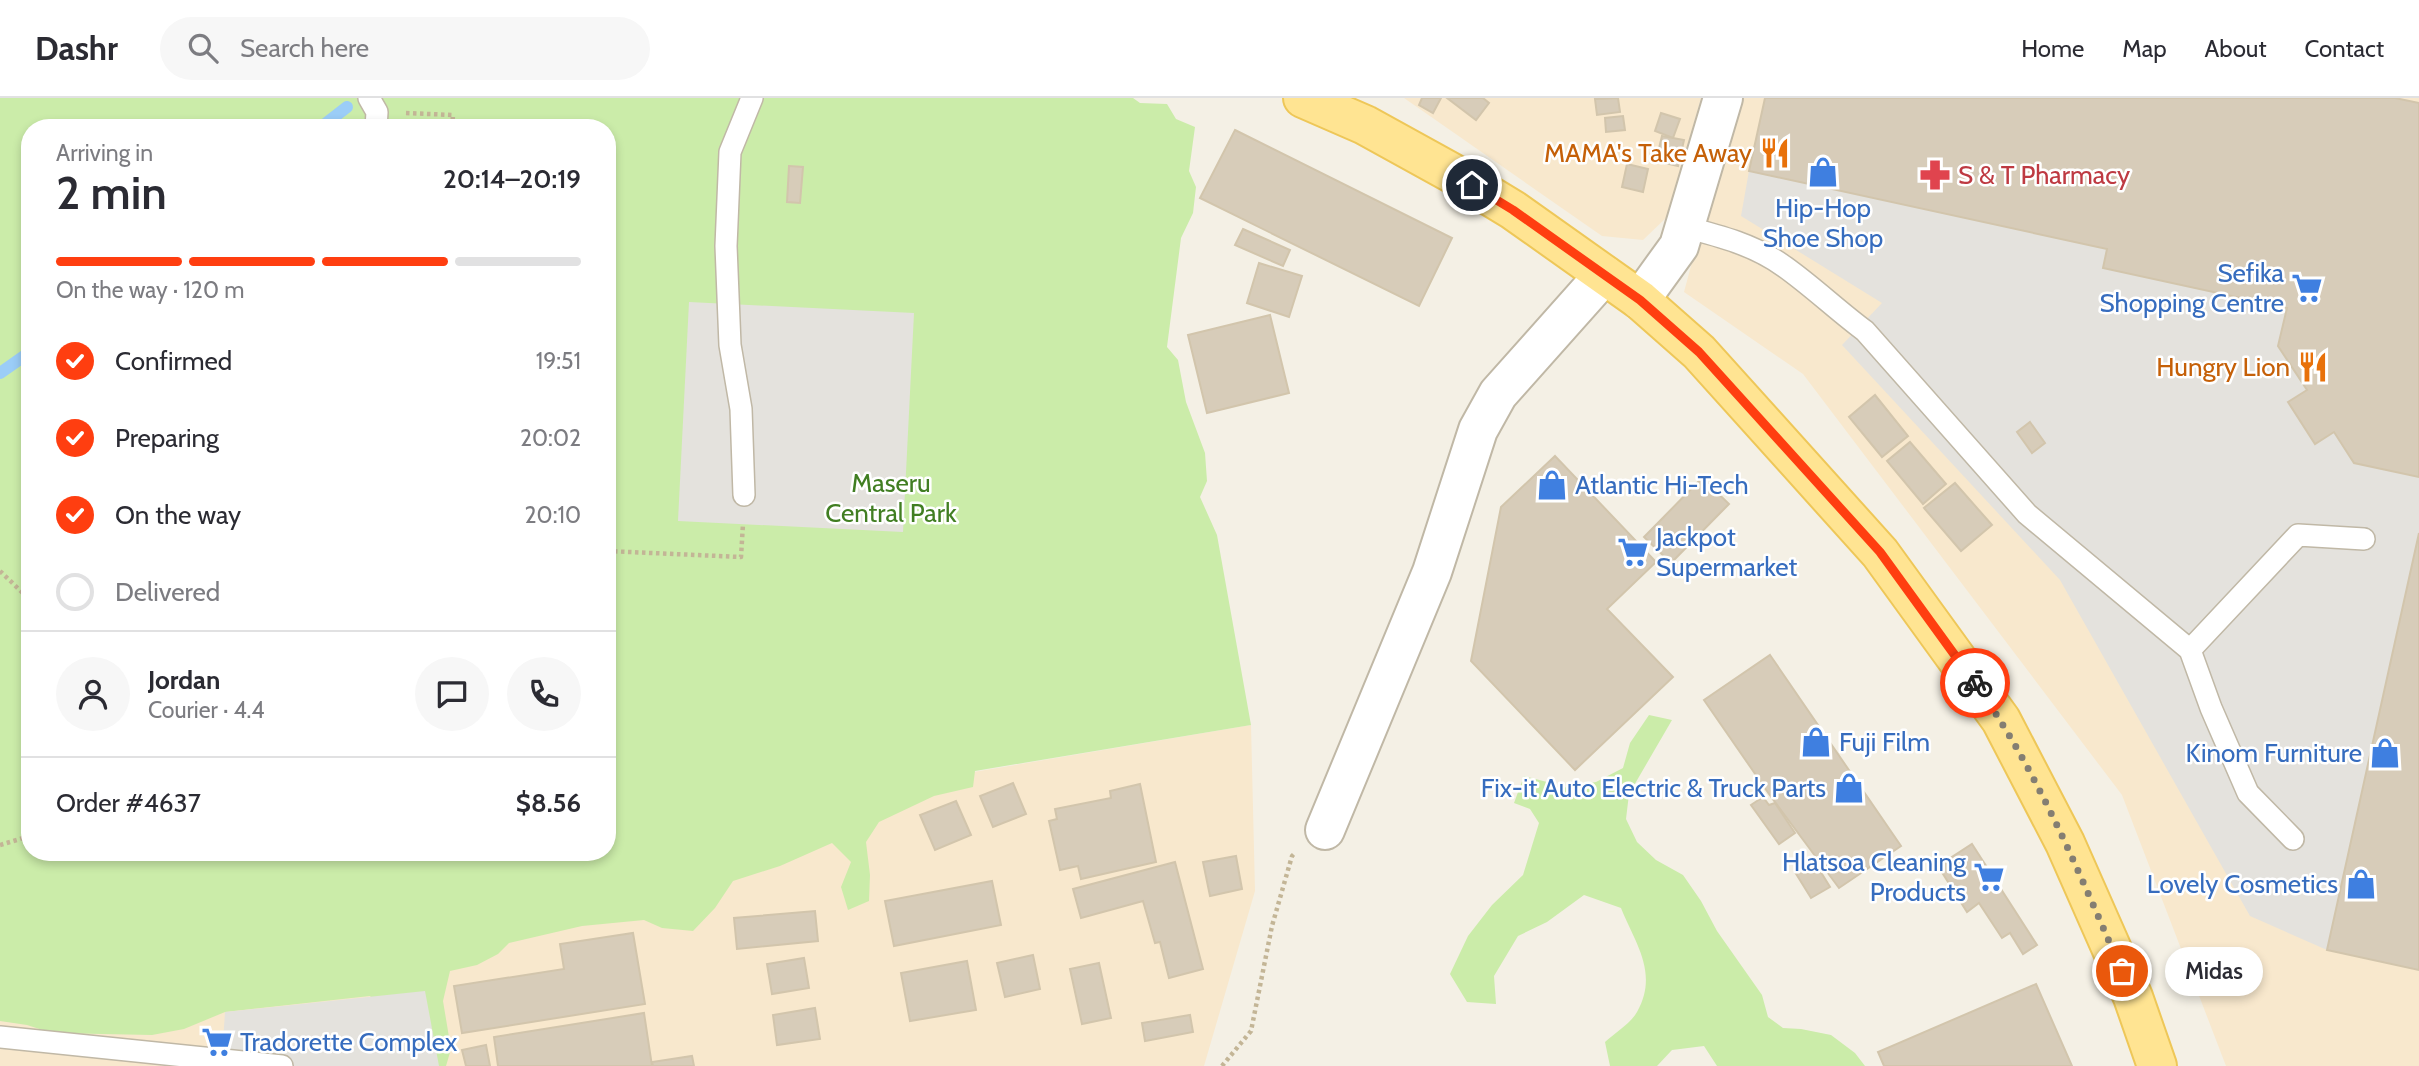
<!DOCTYPE html>
<html lang="en">
<head>
<meta charset="utf-8">
<style>
	:root { --surface:#fff; --page:#f7f7f7; --text:#2b2b33; --muted:#7c7c81; --line:#e1e1e2; --accent:#ff3e10 }
	body { margin:0; font-family:Cabin,sans-serif; background:var(--page); color:var(--text); height:100vh; display:flex; flex-direction:column; font-size:26px; white-space:nowrap }
	* { box-sizing:border-box; margin:0 }
	p { font-size:23px; color:var(--muted) }
	.icon { flex:none; width:38px; height:38px; fill:none; stroke:currentColor; stroke-width:2; stroke-linecap:round; stroke-linejoin:round }
	.map { position:relative; flex:1; overflow:hidden }
	.details { position:absolute; left:21px; top:21px; width:595px; height:742px; display:flex; flex-direction:column; background:var(--surface); border-radius:28px; box-shadow:0 4px 10px #0003 }
	.details>* { flex:none }
	.pin { position:absolute; display:grid; place-items:center; width:60px; height:60px; color:#fff; margin:-30px; border:4px solid #fff; border-radius:50%; box-shadow:0 2px 7px #0007 }
	.courier { position:absolute; display:grid; place-items:center; width:70px; height:70px; margin:-35px; border:5px solid #ff3e10; border-radius:50%; background:#fff; color:#222; box-shadow:0 2px 9px #0007 }
	.bubble { position:absolute; height:49px; border-radius:24px; background:var(--surface); box-shadow:0 4px 10px #0003; font-size:23px; font-weight:600; line-height:49px; text-align:center }
	.head em { font-style:normal; font-weight:600 }
	.head div { display:flex; flex-direction:column-reverse }
	.head { display:flex; align-items:center; justify-content:space-between; height:119px; padding:0 35px }
	h1 { font-size:46px; font-weight:600; line-height:52px }
	.bar { display:grid; grid-template-columns:repeat(4,1fr); gap:10px 7px; align-content:center; height:84px; padding:0 35px }
	.bar i { height:9px; border-radius:5px; background:var(--line) }
	.bar .current { background:var(--accent) }
	.bar p { grid-column:span 4 }
	.line { display:flex; align-items:center; gap:18px; padding:0 35px; border-top:2px solid var(--line) }
	.line div { flex:1 }
	.round { display:grid; place-items:center; flex:none; width:74px; height:74px; border-radius:37px; background:var(--page) }
	ol { padding:0 35px; list-style:none }
	li { display:flex; align-items:center; gap:21px; height:77px }
	li p { margin-inline-start:auto }
	li .icon { padding:7px; border-radius:50%; background:var(--accent); color:#fff; stroke-width:4 }
	li:last-child { color:var(--muted) }
	li i { width:38px; height:38px; border:4px solid var(--line); border-radius:50% }
	header { display:flex; align-items:center; gap:42px; box-sizing:border-box; height:98px; padding:0 35px; background:var(--surface); border-bottom:2px solid var(--line) }
	header strong { font-size:33px }
	nav { display:flex; gap:38px; margin-inline-start:auto; font-size:24px }
	.search { width:490px; height:63px; background:var(--page); display:flex; align-items:center; gap:18px; box-sizing:border-box; padding:0 24px; border-radius:38px; color:var(--muted); font-size:26px }
	.map>svg:first-child { display:block }
	.commercial { fill:#f8e8cd }
	.green { fill:#cbeca9; fill-rule:evenodd }
	.parking { fill:#e4e2dd }
	.lines { fill:none; stroke-linecap:round; stroke-linejoin:round }
	.stream { stroke:#9bcdf7; stroke-width:12 }
	.building { fill:#d7ccb9; stroke:#d2c5ac; stroke-width:2 }
	.service-casing { stroke:#c0b8a6; stroke-width:24 }
	.minor-casing { stroke:#c0b8a6; stroke-width:42 }
	.primary-casing { stroke:#eec758; stroke-width:42 }
	.path { stroke:#c3b596; stroke-width:4.5; stroke-dasharray:3.5 3.5; stroke-linecap:butt }
	.service { stroke:#fff; stroke-width:21 }
	.minor { stroke:#fff; stroke-width:38 }
	.primary { stroke:#ffe492; stroke-width:38 }
	.done { stroke:#847e72; stroke-width:7; stroke-dasharray:0 12.6 }
	.route { stroke:#ff3e10; stroke-width:9 }
	.labels { text-anchor:middle; dominant-baseline:central; stroke-width:5; stroke-linejoin:round; paint-order:stroke }
	.food-label { font-size:26px; fill:#c56008; stroke:#fff; text-anchor:end }
	.health-label { font-size:26px; fill:#be3a42; stroke:#fff; text-anchor:start }
	.shop-label { font-size:26px; fill:#366cbe; stroke:#fff; text-anchor:end }
	.park-label { font-size:26px; fill:#417e22; stroke:#fff }
</style>
</head>
<body>
<header>
<strong>Dashr</strong>
<div class="search"><svg class="icon" aria-label="search" viewBox="0 0 24 24"><circle cx="10" cy="10" r="6"/><path d="M15 15l6 6"/></svg>Search here</div>
<nav><a>Home</a><a>Map</a><a>About</a><a>Contact</a></nav>
</header>
<div class="map">
<svg width="2419" height="968" viewBox="0 0 2419 968">
	<rect width="100%" height="100%" fill="#f4f0e5"/>
	<!-- commercial -->
	<g class="commercial">
		<path d="M1404 0H1701L1668 118 1643 142 1602 138Z"/>
		<path d="M1736 0H2419V968H2226L2122 697 1803 276 1684 194Z"/>
		<path d="M1251 627 1255 793 1204 968H0V915L508 825 914 684Z"/>
	</g>
	<!-- green -->
	<g class="green">
		<path d="M0 0H1133L1140 5 1167 6 1176 21 1195 29 1189 73 1196 89 1193 115 1181 140 1167 249 1178 262 1186 304 1205 355 1207 383 1200 399 1217 437 1251 627 975 673 973 689 934 698 879 724 866 744 870 777 869 803 848 812 841 789 851 764 832 745 780 768 733 783 715 810 693 833 662 830 644 822 582 828 509 845 498 856 477 867 450 873 443 903 451 951 446 968H422L370 898 225 914 184 931 152 937 52 935 27 927 0 923ZM30 30H607V754H30Z"/>
		<path d="M1649 617 1672 622 1629 696 1626 721 1637 744 1656 762 1683 777 1701 803 1717 833 1762 897 1768 919 1783 930 1801 931 1831 937 1855 955 1865 968H1717L1704 948 1672 952 1657 968H1610L1605 944C1615 935 1631 925 1637 914 1659 875 1635 845 1621 810L1584 797 1547 824 1518 838 1494 878 1496 906 1467 904 1450 876 1468 838 1492 807 1523 777 1539 725 1530 711 1514 705 1524 678 1547 684 1562 690 1596 684 1623 670 1630 645Z"/>
	</g>
	<!-- parking -->
	<g class="parking">
		<path d="M1749 73 2107 151 2103 170 2287 210 2278 248 2307 292 2288 304 2314 345 2334 334 2354 365 2419 379V435L2327 852 2250 818 2060 482 1842 247 1882 205 1741 118Z"/>
		<path d="M689 204 914 215 903 434 678 423Z"/>
		<path d="M425 893 439 968H282L222 960 225 914Z"/>
	</g>
	<g class="lines">
		<!-- stream -->
		<g class="stream">
			<path d="M320 30 347 9"/>
			<path d="M0 275 30 254"/>
		</g>
	</g>
	<!-- building -->
	<g class="building">
		<path d="M1422 0H1441L1433 15 1419 7Z"/>
		<path d="M1447 0H1483L1489 5 1476 22Z"/>
		<path d="M1618 0 1620 14 1597 17 1595 1Z"/>
		<path d="M1765 0H2395L2419 5V379L2354 365 2334 334 2315 346 2288 304 2307 292 2278 248 2287 210 2103 170 2107 151 1749 73Z"/>
		<path d="M1661 15 1680 21 1673 40 1655 33Z"/>
		<path d="M1623 18 1625 32 1606 34 1605 20Z"/>
		<path d="M1235 32 1452 140 1419 208 1200 100Z"/>
		<path d="M1662 38 1684 42 1678 68 1656 63Z"/>
		<path d="M1627 66 1648 71 1643 94 1622 89Z"/>
		<path d="M789 68 803 69 800 105 787 104Z"/>
		<path d="M1243 131 1290 152 1283 168 1235 147Z"/>
		<path d="M1259 165 1302 178 1289 219 1247 205Z"/>
		<path d="M1270 217 1289 295 1207 315 1188 237Z"/>
		<path d="M1875 297 1908 338 1882 359 1849 319Z"/>
		<path d="M2030 324 2045 345 2032 355 2017 334Z"/>
		<path d="M1910 344 1946 386 1923 406 1887 363Z"/>
		<path d="M1555 358 1656 464 1607 511 1673 579 1575 672 1471 563 1501 409Z"/>
		<path d="M1702 380 1729 406 1671 465 1644 439Z"/>
		<path d="M1955 385 1992 427 1961 453 1924 410Z"/>
		<path d="M2419 435V872L2327 852Z"/>
		<path d="M1770 557 1901 748 1839 790 1769 696 1704 602Z"/>
		<path d="M1013 685 1026 716 993 729 980 698Z"/>
		<path d="M1140 686 1156 764 1081 781 1078 768 1060 772 1049 723 1057 721 1055 711 1111 700 1110 693Z"/>
		<path d="M1763 699 1769 707 1775 705 1795 735 1779 746 1751 707Z"/>
		<path d="M956 703 971 737 935 752 920 717Z"/>
		<path d="M1972 746 2037 847 2023 856 2010 835 2002 840 1979 805 1967 814 1938 768Z"/>
		<path d="M1236 758 1242 791 1210 798 1203 764Z"/>
		<path d="M1814 763 1830 789 1811 800 1795 774Z"/>
		<path d="M1175 764 1203 871 1169 880 1160 844 1155 845 1143 803 1081 820 1073 791Z"/>
		<path d="M992 783 1001 827 894 848 885 803Z"/>
		<path d="M815 813 818 843 737 851 734 820Z"/>
		<path d="M633 835 645 906 462 935 454 888 564 871 560 846Z"/>
		<path d="M1033 857 1040 891 1005 899 997 865Z"/>
		<path d="M804 860 809 890 772 896 767 866Z"/>
		<path d="M967 863 976 912 910 923 901 875Z"/>
		<path d="M1099 865 1111 920 1082 926 1070 871Z"/>
		<path d="M2036 886 2072 968H1884L1878 954Z"/>
		<path d="M815 910 820 941 777 947 773 917Z"/>
		<path d="M644 915 652 968H498L494 939Z"/>
		<path d="M1190 917 1193 934 1145 943 1142 925Z"/>
		<path d="M486 947 490 968H466L462 952Z"/>
		<path d="M692 958 694 968H653L652 964Z"/>
	</g>
	<g class="lines">
		<!-- service casing -->
		<g class="service-casing">
			<g id="service">
				<path d="M369 0 377 14 376 30"/>
				<path d="M1685 129C1720 138 1755 147 1785 169 1813 189 1838 213 1865 233L2027 416 2190 552 2211 610 2248 695 2293 741"/>
				<path d="M744 397 741 311 730 247 726 148 730 54 752 0"/>
				<path d="M2190 552 2298 437 2364 441"/>
				<path d="M0 939 282 968"/>
			</g>
		</g>
		<!-- minor casing -->
		<g class="minor-casing">
			<g id="minor">
				<path d="M1640 202 1679 148 1723 0"/>
				<path d="M1325 732 1432 474 1478 332 1498 296 1604 177"/>
			</g>
		</g>
		<!-- primary casing -->
		<g class="primary-casing">
			<path id="primary" d="M1303 0 1365 27 1452 75 1513 112 1640 202 1699 254 1880 455 2001 622 2065 745 2133 899 2157 968"/>
		</g>
		<!-- path -->
		<g class="path">
			<path d="M406 15 453 17 452 30"/>
			<path d="M607 453 741 459 743 426"/>
			<path d="M0 473 30 502"/>
			<path d="M0 747 30 738"/>
			<path d="M1222 968 1251 933 1272 828 1292 758 1295 755"/>
		</g>
		<!-- service -->
		<use href="#service" class="service"/>
		<!-- minor -->
		<use href="#minor" class="minor"/>
		<!-- primary -->
		<use href="#primary" class="primary"/>
	</g>
	<g class="lines">
		<!-- done -->
		<path class="done" d="M1975 585C2038 673 2079 775 2122 873"/>
		<!-- route -->
		<path class="route" d="M1472 87 1513 112 1640 202 1699 254 1880 454 1975 585"/>
	</g>
	<!-- icons -->
	<defs>
		<g id="restaurant-bare" transform="scale(2.415)"><path d="M-5-6h1v4h1v-4h1v4h1v-4h1v5L-1.5 .5V6h-2V.5L-5-1ZM5-6V6H3V1.5H1.5Q1.5-4 5-6Z" fill="#e8710a" stroke="#fff" stroke-width="2.5" paint-order="stroke"/></g>
		<g id="shop-bare" transform="scale(2.415)"><path d="M-5-2.5h2.3a2.7 3.5 0 0 1 5.4 0H5L5.5 6h-11ZM-1.5-2.5h3a1.5 2.3 0 0 0-3 0Z" fill="#3f7fe0" stroke="#fff" stroke-width="2.5" paint-order="stroke"/></g>
		<g id="pharmacy-bare" transform="scale(2.415)"><path d="M-2-6h4v4h4v4h-4v4h-4v-4h-4v-4h4Z" fill="#e0444e" stroke="#fff" stroke-width="2.5" paint-order="stroke"/></g>
		<g id="supermarket-bare" transform="scale(2.415)"><path d="M-6-5.5h2.5l.6 2H6L4.5 2H-2.5L-4.4-4H-6ZM-1.5 3.2a1.3 1.3 0 1 0 .1 0ZM3 3.2a1.3 1.3 0 1 0 .1 0Z" fill="#3f7fe0" stroke="#fff" stroke-width="2.5" paint-order="stroke"/></g>
	</defs>
	<g fill-rule="evenodd">
		<use href="#restaurant-bare" x="1775" y="55"/>
		<use href="#shop-bare" x="1823" y="74"/>
		<use href="#pharmacy-bare" x="1935" y="77"/>
		<use href="#supermarket-bare" x="2307" y="190"/>
		<use href="#restaurant-bare" x="2313" y="269"/>
		<use href="#shop-bare" x="1552" y="387"/>
		<use href="#supermarket-bare" x="1633" y="454"/>
		<use href="#shop-bare" x="1816" y="644"/>
		<use href="#shop-bare" x="2385" y="655"/>
		<use href="#shop-bare" x="1849" y="690"/>
		<use href="#supermarket-bare" x="1989" y="779"/>
		<use href="#shop-bare" x="2361" y="786"/>
		<use href="#supermarket-bare" x="217" y="944"/>
	</g>
	<g class="labels">
		<!-- food labels -->
		<g class="food-label">
			<text x="1752" y="55">MAMA's Take Away</text>
			<text x="2290" y="269">Hungry Lion</text>
		</g>
		<!-- health labels -->
		<g class="health-label">
			<text x="1958" y="77">S &amp; T Pharmacy</text>
		</g>
		<!-- shop labels -->
		<g class="shop-label">
			<text x="1823" y="110" text-anchor="middle">Hip-Hop<tspan x="1823" dy="30">Shoe Shop</tspan></text>
			<text x="2284" y="175">Sefika<tspan x="2284" dy="30">Shopping Centre</tspan></text>
			<text x="1575" y="387" text-anchor="start">Atlantic Hi-Tech</text>
			<text x="1656" y="439" text-anchor="start">Jackpot<tspan x="1656" dy="30">Supermarket</tspan></text>
			<text x="1839" y="644" text-anchor="start">Fuji Film</text>
			<text x="2362" y="655">Kinom Furniture</text>
			<text x="1826" y="690">Fix-it Auto Electric &amp; Truck Parts</text>
			<text x="1966" y="764">Hlatsoa Cleaning<tspan x="1966" dy="30">Products</tspan></text>
			<text x="2338" y="786">Lovely Cosmetics</text>
			<text x="240" y="944" text-anchor="start">Tradorette Complex</text>
		</g>
		<!-- park labels -->
		<g class="park-label">
			<text x="891" y="385">Maseru<tspan x="891" dy="30">Central Park</tspan></text>
		</g>
	</g>
</svg>
<div class="pin" style="left:2122px;top:873px;background:#ea580c"><svg class="icon" aria-label="bag" viewBox="0 0 24 24"><path d="M5 8h14l-1 12H6zM9 8a3 3 0 0 1 6 0"/></svg></div>
<div class="pin" style="left:1472px;top:87px;background:#1f2937"><svg class="icon" aria-label="home" viewBox="0 0 24 24"><path d="M3 11l9-7 9 7M6 9v11h12V9"/></svg></div>
<div class="courier" style="left:1975px;top:585px"><svg class="icon" aria-label="bike" viewBox="0 0 24 24"><circle cx="6" cy="16" r="4"/><circle cx="18" cy="16" r="4"/><path d="M6 16l4-8h5l3 8M10 8l3 8H6M13 5h3"/></svg></div>
<div class="bubble" style="left:2165px;top:849px;width:98px">Midas</div>
<section class="details">
<div class="head"><div><h1>2 min</h1><p>Arriving in</p></div><em>20:14–20:19</em></div>
<div class="bar"><i class="current"></i><i class="current"></i><i class="current"></i><i></i><p>On the way · 120 m</p></div>
<ol>
<li><svg class="icon" aria-label="check" viewBox="0 0 24 24"><path d="M5 12l5 5 9-10"/></svg>Confirmed<p>19:51</p></li>
<li><svg class="icon" aria-label="check" viewBox="0 0 24 24"><path d="M5 12l5 5 9-10"/></svg>Preparing<p>20:02</p></li>
<li><svg class="icon" aria-label="check" viewBox="0 0 24 24"><path d="M5 12l5 5 9-10"/></svg>On the way<p>20:10</p></li>
<li><i></i>Delivered</li>
</ol>
<div class="line" style="height:126px"><a class="round"><svg class="icon" aria-label="person" viewBox="0 0 24 24"><circle cx="12" cy="8" r="4"/><path d="M4 21q1-7 8-7t8 7"/></svg></a><div><b>Jordan</b><p>Courier · 4.4</p></div><a class="round"><svg class="icon" aria-label="chat" viewBox="0 0 24 24"><path d="M4 5h16v11H9l-5 4z"/></svg></a><a class="round"><svg class="icon" aria-label="phone" viewBox="0 0 24 24"><path d="M5 4h4l2 5-3 2q2 4 5 5l2-3 5 2v4C11 20 4 13 5 4z"/></svg></a></div>
<div class="line" style="height:91px"><div>Order #4637</div><b>$8.56</b></div>
</section>
</div>
</body>
</html>
